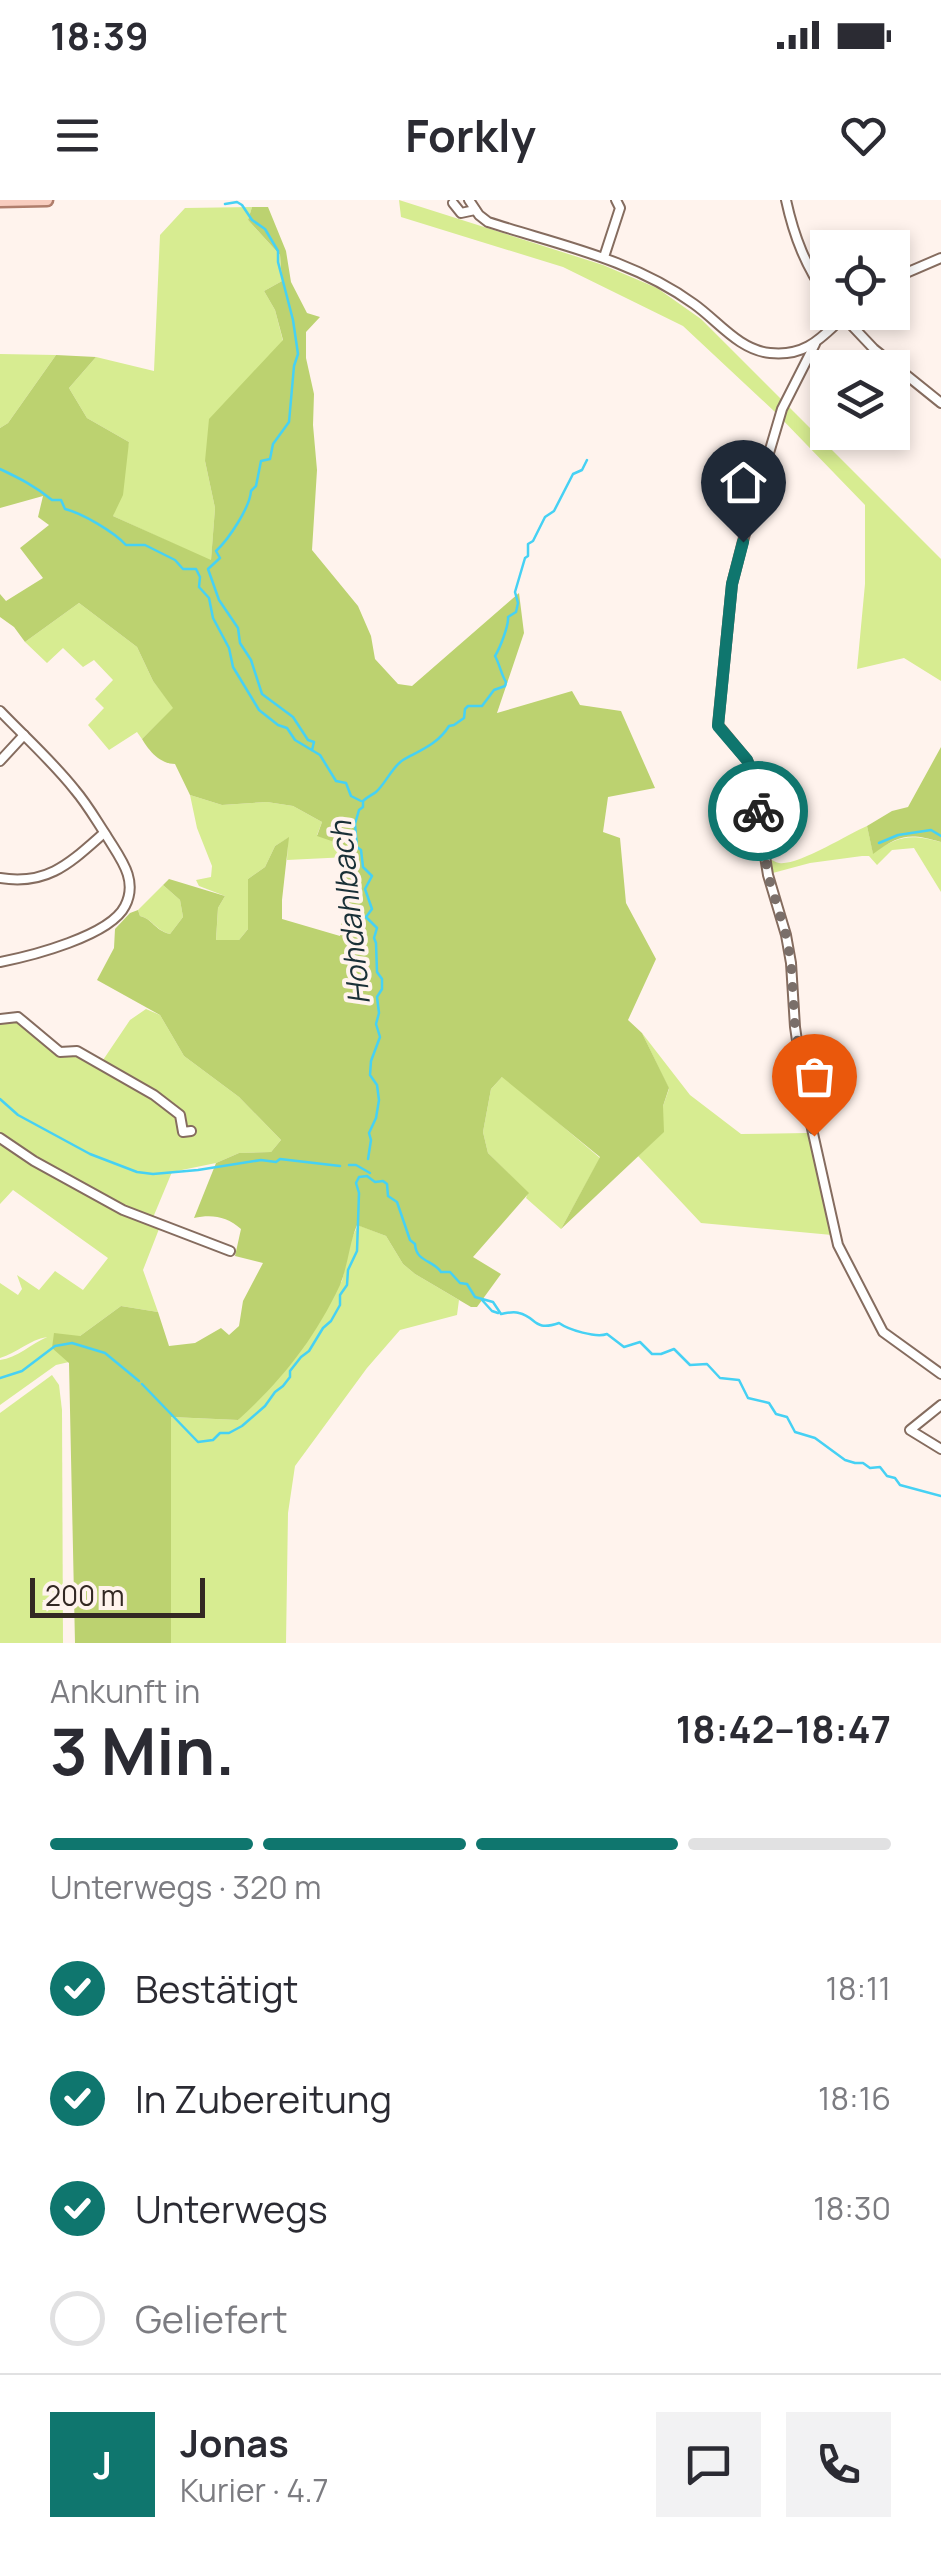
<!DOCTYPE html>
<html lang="de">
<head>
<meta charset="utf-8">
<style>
	:root { --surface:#fff; --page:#f2f2f3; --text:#2b2b33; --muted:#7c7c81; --line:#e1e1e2; --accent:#0f766e }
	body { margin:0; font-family:Manrope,sans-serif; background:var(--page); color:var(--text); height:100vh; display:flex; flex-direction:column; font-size:38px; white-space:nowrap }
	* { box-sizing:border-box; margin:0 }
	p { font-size:32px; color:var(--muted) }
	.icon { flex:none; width:55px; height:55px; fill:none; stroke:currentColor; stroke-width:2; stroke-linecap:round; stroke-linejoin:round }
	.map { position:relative; height:1443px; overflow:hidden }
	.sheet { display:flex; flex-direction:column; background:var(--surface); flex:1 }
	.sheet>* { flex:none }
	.controls { position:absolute; left:810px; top:30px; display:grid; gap:20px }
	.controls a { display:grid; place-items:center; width:100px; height:100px; border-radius:0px; background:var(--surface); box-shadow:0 5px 15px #0003; font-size:50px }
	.scale { position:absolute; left:30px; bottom:25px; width:175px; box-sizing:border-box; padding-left:10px; border:5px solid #332823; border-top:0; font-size:28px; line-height:35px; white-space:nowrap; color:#332823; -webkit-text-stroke:8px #fff3ed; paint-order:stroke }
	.pin { position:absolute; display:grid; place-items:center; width:85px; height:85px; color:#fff; margin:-102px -42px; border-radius:50% 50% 50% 0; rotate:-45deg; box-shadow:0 0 10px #0007 }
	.pin .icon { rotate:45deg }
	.courier { position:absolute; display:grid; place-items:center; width:100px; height:100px; margin:-50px; border:8px solid #0f766e; border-radius:50%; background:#fff; color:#222; box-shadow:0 2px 12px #0007 }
	.summary em { font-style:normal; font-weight:700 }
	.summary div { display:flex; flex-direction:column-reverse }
	.summary { display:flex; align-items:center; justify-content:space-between; height:170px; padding:0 50px }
	h1 { font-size:65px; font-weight:700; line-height:75px }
	.bar { display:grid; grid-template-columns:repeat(4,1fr); gap:15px 10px; align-content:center; height:120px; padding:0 50px }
	.bar i { height:12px; border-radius:8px; background:var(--line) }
	.bar .selected { background:var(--accent) }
	.bar p { grid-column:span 4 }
	.line { display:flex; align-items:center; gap:25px; padding:0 50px; border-top:2px solid var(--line) }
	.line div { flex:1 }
	.round { display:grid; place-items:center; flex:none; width:105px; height:105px; border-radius:0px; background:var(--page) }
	ol { padding:0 50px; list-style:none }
	li { display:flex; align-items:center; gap:30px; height:110px }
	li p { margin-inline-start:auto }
	li .icon { padding:10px; border-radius:50%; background:var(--accent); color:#fff; stroke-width:4 }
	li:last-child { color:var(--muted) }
	li i { width:55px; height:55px; border:5px solid var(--line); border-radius:50% }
	.status { display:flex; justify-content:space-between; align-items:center; height:70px; padding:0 50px; background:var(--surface); direction:ltr }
	.status svg { height:28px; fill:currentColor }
	header { display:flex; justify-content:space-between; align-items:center; height:130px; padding:0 50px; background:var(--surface); font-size:45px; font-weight:700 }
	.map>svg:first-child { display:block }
	.green { fill:#d7ec91 }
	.forest { fill:#bcd270 }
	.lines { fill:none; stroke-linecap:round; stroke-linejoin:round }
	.stream { stroke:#46d1f4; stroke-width:2.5 }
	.minor-casing { stroke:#856c5f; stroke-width:12 }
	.major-casing { stroke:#b07e6c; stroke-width:15 }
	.minor { stroke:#fff; stroke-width:8 }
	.major { stroke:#f8cdbf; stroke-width:10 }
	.done { stroke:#7a6f6a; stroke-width:10; stroke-dasharray:0 18 }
	.route { stroke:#0f766e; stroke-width:12 }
	.labels { text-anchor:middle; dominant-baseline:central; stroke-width:8; stroke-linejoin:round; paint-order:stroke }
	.water-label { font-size:30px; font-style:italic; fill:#193037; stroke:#fff3ed }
</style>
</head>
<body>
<div class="status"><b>18:39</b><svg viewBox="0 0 49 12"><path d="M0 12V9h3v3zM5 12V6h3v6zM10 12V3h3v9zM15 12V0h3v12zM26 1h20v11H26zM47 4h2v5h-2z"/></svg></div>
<header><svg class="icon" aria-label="menu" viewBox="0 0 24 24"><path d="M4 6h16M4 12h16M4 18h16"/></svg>Forkly<svg class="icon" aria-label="heart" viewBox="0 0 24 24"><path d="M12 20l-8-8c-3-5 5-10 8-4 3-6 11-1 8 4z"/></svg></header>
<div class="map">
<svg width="941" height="1443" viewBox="0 0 941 1443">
	<rect width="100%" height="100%" fill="#fff3ed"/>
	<!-- green -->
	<g class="green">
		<path d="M399 0 603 65 657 88 701 119 941 359V481L904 458 857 469 865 384V305L775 212 683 126 563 67 401 17Z"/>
		<path d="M252 7 248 20 280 55 282 81 264 91 275 110 283 141 205 261 215 308 211 361 113 316 129 242 87 218 69 188 96 157 154 171 160 35 185 8Z"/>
		<path d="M0 154 56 155 8 223 0 228Z"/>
		<path d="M79 403 137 447 153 481 174 508 142 539 137 532 109 550 88 525 104 508 95 499 113 480 94 460 83 467 63 448 47 463 25 442Z"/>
		<path d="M190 595 222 605 267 602 293 606 322 622 317 635 351 636 348 657 287 660 288 638 275 646 265 667 248 679V729L239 740 216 741 218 708 225 696 199 686 196 680 211 677 212 666 197 628Z"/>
		<path d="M867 626 873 653C899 635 911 634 941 642V692L914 648 892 650 877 665 869 656H862L810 663 769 674 765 656C769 658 774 662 779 663 798 666 848 634 867 626Z"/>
		<path d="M163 685 180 700 183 717 170 734C155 730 153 719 140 716L138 710Z"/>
		<path d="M146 809 160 815 184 856 239 897 281 940 271 952 239 953 216 963 172 972 152 1020 160 1023 159 1029 143 1070 158 1112 121 1106 80 1136 69 1162 56 1165 0 1205V1160C17 1158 31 1144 47 1137 29 1140 17 1153 0 1158V1083L18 1095 22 1089 17 1075 39 1090 55 1071 83 1090 108 1058 13 990 0 1004V823L13 820 19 823 59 854 76 855 99 866 130 820Z"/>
		<path d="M642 833 690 895 741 934 808 933 832 1035 701 1023 638 956 663 932V906L669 889Z"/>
		<path d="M503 876 600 958 561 1029 526 998 528 993 488 953 483 932 491 889Z"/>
		<path d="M358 1025 386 1036 403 1064 415 1074 459 1100 457 1115 400 1130 367 1168 295 1266 288 1313 286 1443H170V1217L238 1220 342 1081 351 1040Z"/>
		<path d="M52 1175 59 1185 62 1210 63 1443H0V1213Z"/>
	</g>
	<!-- forest -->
	<g class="forest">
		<path d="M252 7H268L286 51 291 82 307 113 320 117 306 132V158L314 194 313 225 317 270 312 350 358 406 371 436 375 459 398 484 412 486 519 393 524 433 497 513 572 491 580 505 621 511 655 588 608 597 603 632 620 638 626 703 656 759 628 820 642 833 669 888 663 906 664 932 561 1029 600 957 502 877 491 889 483 932 488 953 529 993 473 1057 501 1074 477 1107H471L415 1074 403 1064 386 1036 357 1025C349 1044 348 1066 340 1085 314 1140 282 1180 238 1220L171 1217V1443H75L69 1163 52 1148 54 1133 80 1136 121 1106 158 1112 169 1146 195 1143 221 1128 229 1135 239 1126 243 1101 263 1063 235 1056 241 1029C227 1016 211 1014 194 1018L216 963 239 953 271 952 281 940 239 897 184 856 160 815 97 780 114 748 115 729 130 713 138 710 140 716C153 719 154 730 170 734L183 717 180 700 163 685 169 679 225 696 218 708 216 740H239L248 729V679L265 667 275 646 289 637 282 700V719L340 736 350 640 346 646 317 636 322 622 293 606 267 602 222 605 190 595 175 564C160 564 149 551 142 539L173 508 153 481 137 447 79 403 25 442 14 427 0 417V394L6 401 43 378 20 348 49 325 38 317 43 296 0 308V228L8 223 56 155 96 157 69 188 87 218 129 242 123 295 113 316 211 360 215 308 205 261 209 219 283 140 275 110 264 91 282 81 280 55 248 20Z"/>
		<path d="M941 547V642C910 633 900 634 873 654L867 626 892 611 908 607Z"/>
	</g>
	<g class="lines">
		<!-- stream -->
		<g class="stream">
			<path d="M225 4 237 2 242 5 252 20 265 29 278 51V62L293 120 298 154 294 166 289 222 273 244 270 259 261 261 256 286 251 291C250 307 229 339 216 351L220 358 208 369 219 400 238 428 240 443 251 460 262 494 293 517 308 540 314 542 312 550"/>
			<path d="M0 269C19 278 35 286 52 300H61L65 309C82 313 114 332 126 345H145L175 360 183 369H196L200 377 199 387 209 398 213 418 229 448 233 467 259 510 278 525 287 528 295 540 320 555 336 581 346 583 351 596 361 601"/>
			<path d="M879 643 898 635 931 630 941 636"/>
			<path d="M0 899 18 915 90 954 137 972 153 974 198 970 261 960 276 962 280 959 340 966"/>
			<path d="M368 959 371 940 369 933 376 918 379 900 377 885 370 875 371 861 380 837 376 824 379 813 377 797 382 789V779L377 772 376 743 374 738 377 728 366 717 372 709 365 689 372 676 363 667 361 650 357 647 355 624 359 610 363 607V601C367 597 372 595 376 592 386 583 392 567 403 560 421 550 438 544 449 526L454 525 464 518 465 509 468 506H482L494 490 505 486 506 482C501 474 500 465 495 456 500 448 509 425 508 417L516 412 518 403 515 392 525 358 528 356V344L533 341 545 317 554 311 573 274 582 270 587 260"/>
			<path d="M349 965H356L370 973"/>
			<path d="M482 1100 492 1111 498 1113"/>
			<path d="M0 1178 22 1171 55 1146 72 1143 105 1153 139 1181"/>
			<path d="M142 1184 198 1242 213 1240 220 1233H229L242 1226 265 1206 275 1192 283 1186 290 1177V1171L301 1157 309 1151 323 1128 331 1121 340 1105V1095L347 1085 348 1070 357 1051 359 993 356 983 359 977 367 976 375 982 383 981 387 984 388 996 397 1002 410 1040 415 1044C416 1062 433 1060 441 1072H450L460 1083 467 1084 475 1097 493 1102 501 1114C507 1113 513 1111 519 1113 537 1117 533 1132 559 1123 569 1130 596 1138 607 1134L624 1147 640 1142 652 1154H661L674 1149 690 1165 707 1164 720 1178 739 1180 748 1198 769 1203 776 1214 787 1217 795 1232 815 1238 845 1260 855 1263H863L870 1268 880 1267 887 1276 895 1278 900 1285 941 1296"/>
		</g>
		<!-- minor casing -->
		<g class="minor-casing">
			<g id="minor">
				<path d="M469 0 479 15 488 22C559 45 632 59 694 104 718 121 739 150 770 153 809 157 823 135 849 112"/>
				<path d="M786 0C794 37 806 67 828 98"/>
				<path d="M453 3 461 13 475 10"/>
				<path d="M604 57 620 8 616 0"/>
				<path d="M892 79 941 58"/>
				<path d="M839 112 874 149 941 203"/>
				<path d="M815 144 782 209 743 341 732 384 718 525 747 560 751 570 768 675 786 735 791 763 795 827 806 902 838 1045 883 1132 941 1174"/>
				<path d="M0 511C25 537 53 562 75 590 87 604 96 620 106 635 119 657 139 679 125 706 110 736 31 756 0 762"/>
				<path d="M0 561 24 535"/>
				<path d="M0 678C48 686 71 662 104 633"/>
				<path d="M0 819 18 817 60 852 77 851 154 895 180 915 183 932 191 931"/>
				<path d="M0 938 34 961 123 1010 230 1051"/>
				<path d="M941 1205 910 1230 941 1249"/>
			</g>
		</g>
		<!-- major casing -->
		<g class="major-casing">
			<path id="major" d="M0 1 47 0"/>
		</g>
		<!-- minor -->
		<use href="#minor" class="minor"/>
		<!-- major -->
		<use href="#major" class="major"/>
	</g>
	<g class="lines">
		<!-- done -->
		<path class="done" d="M758 611 768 675 786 735 791 762 795 827 814 936"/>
		<!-- route -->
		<path class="route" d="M743 342 732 384 718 526 747 560 751 570 758 611"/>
	</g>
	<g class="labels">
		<!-- water labels -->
		<g class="water-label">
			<text transform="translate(349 713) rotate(-96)">Hohdahlbach</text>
		</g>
	</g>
</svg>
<div class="controls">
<a><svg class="icon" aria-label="locate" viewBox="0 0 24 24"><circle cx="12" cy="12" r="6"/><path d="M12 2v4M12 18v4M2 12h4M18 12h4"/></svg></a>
<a><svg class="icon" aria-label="layers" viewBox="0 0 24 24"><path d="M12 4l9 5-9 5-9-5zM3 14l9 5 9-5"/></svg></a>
</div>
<div class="scale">200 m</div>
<div class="pin" style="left:814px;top:936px;background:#ea580c"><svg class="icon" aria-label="bag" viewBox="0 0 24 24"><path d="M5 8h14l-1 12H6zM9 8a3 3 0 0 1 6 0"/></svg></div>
<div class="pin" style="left:743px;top:342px;background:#1f2937"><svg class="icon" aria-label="home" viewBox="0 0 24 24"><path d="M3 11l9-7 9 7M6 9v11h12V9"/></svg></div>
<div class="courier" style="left:758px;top:611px"><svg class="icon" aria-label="bike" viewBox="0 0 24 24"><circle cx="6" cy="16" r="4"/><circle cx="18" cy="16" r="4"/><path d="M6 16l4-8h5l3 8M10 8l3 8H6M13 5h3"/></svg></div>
</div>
<section class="sheet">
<div class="summary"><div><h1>3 Min.</h1><p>Ankunft in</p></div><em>18:42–18:47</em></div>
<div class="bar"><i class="selected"></i><i class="selected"></i><i class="selected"></i><i></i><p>Unterwegs · 320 m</p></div>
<ol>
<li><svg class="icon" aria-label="check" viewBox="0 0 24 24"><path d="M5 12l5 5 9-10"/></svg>Bestätigt<p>18:11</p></li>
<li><svg class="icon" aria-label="check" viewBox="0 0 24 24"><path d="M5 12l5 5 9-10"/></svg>In Zubereitung<p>18:16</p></li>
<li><svg class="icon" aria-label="check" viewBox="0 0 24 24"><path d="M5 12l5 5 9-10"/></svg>Unterwegs<p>18:30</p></li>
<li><i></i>Geliefert</li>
</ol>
<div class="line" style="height:180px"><b class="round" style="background:var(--accent);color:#fff">J</b><div><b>Jonas</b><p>Kurier · 4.7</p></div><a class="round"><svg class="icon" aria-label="chat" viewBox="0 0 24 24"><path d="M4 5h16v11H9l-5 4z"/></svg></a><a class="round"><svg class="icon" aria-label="phone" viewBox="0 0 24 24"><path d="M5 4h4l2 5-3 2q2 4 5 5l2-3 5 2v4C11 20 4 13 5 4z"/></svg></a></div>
</section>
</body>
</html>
